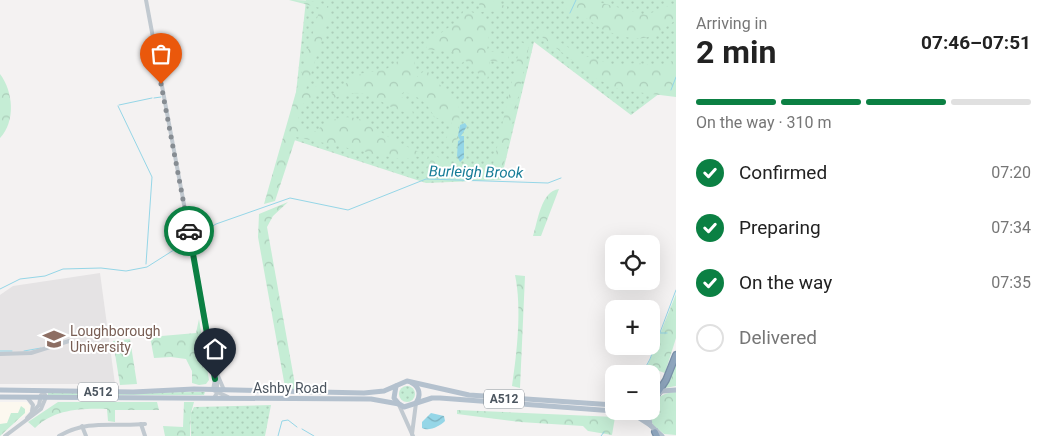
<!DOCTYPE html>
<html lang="en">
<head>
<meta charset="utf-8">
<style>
	:root { --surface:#fff; --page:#f6f6f6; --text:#222; --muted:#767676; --line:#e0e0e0; --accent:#0b8043 }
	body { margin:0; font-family:Roboto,sans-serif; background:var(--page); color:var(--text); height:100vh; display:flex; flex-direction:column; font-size:19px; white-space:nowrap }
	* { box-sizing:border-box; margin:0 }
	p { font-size:16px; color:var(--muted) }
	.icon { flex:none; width:28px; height:28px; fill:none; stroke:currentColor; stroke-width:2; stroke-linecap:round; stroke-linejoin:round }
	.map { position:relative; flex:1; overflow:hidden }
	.side { display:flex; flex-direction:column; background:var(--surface); width:375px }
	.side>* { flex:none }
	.buttons { position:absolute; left:605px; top:235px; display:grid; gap:10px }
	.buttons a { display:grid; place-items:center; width:55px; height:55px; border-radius:10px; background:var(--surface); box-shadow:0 5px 20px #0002; font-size:25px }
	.pin { position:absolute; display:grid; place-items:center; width:42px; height:42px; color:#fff; margin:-51px -21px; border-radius:50% 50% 50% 0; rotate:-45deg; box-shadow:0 0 5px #0007 }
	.pin .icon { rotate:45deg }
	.courier { position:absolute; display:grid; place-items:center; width:50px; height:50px; margin:-25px; border:4px solid #0b8043; border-radius:50%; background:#fff; color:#222; box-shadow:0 1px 6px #0007 }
	.summary em { font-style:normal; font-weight:700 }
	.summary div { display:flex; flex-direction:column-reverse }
	.summary { display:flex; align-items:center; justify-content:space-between; height:85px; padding:0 20px }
	h1 { font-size:32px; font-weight:700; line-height:38px }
	.bar { display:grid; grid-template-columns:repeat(4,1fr); gap:8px 5px; align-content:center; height:60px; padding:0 20px }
	.bar i { height:6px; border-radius:4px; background:var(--line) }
	.bar .current { background:var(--accent) }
	.bar p { grid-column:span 4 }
	ol { padding:0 20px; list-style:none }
	li { display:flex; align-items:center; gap:15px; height:55px }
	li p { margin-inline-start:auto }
	li .icon { padding:5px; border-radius:50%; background:var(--accent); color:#fff; stroke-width:4 }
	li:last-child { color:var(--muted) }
	li i { width:28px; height:28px; border:2px solid var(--line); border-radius:50% }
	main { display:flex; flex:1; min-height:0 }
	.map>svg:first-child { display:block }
	.commercial { fill:#fcf8ef }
	.education { fill:#e5e3e4 }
	.green { fill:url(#green-dots) }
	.forest { fill:url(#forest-crowns) }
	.water { fill:url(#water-waves) }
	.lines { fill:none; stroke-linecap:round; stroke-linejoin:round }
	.stream { stroke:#95d6e7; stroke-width:1 }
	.highway-casing { stroke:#7990a8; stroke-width:8 }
	.minor { stroke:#c1c9d0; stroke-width:4 }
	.major { stroke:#b4c1ce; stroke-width:5 }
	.highway { stroke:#8ea5bd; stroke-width:5.5 }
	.done { stroke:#868c92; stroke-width:5; stroke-dasharray:0 9 }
	.route { stroke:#0b8043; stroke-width:6 }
	.labels { text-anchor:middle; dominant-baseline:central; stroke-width:4; stroke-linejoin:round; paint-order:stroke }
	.shield { fill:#fff; stroke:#81888f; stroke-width:1 }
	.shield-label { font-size:12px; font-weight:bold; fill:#4b555f }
	.education-label { font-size:14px; fill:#785e54; stroke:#fff; text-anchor:start }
	.street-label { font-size:14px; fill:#4b555f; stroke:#fff }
	.water-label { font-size:15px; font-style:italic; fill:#167c97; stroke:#fff }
</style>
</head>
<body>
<main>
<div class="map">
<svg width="676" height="436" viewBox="0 0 676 436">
	<defs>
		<pattern id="green-dots" width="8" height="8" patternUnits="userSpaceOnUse" patternTransform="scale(1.25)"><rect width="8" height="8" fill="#c5edd5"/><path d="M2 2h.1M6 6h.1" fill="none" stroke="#abcdb9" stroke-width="1.8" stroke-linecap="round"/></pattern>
		<pattern id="forest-crowns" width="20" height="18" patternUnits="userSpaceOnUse" patternTransform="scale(1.25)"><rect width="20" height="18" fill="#c5edd5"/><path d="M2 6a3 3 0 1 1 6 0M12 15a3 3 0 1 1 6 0" fill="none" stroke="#abcdb9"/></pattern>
		<pattern id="water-waves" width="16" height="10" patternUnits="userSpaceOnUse" patternTransform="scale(1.25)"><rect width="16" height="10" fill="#95d6e7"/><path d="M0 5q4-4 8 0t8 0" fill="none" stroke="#7cb0be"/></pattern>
	</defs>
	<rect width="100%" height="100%" fill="#f4f2f2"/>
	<!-- commercial -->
	<path class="commercial" d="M0 402H27L31 407 28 413 0 433Z"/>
	<!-- education -->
	<path class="education" d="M100 273 115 384H0V295L13 286Z"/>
	<!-- green -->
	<g class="green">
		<path d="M306 0H676V81L631 115 534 42 501 180 426 183 291 139Z"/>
		<circle cx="407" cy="394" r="8"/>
		<path d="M205 392 204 395H48V393Z"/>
		<path d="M271 405 265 436H191V413L194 407Z"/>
	</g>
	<!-- forest -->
	<g class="forest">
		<path d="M289 0C305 0 320 0 332 9L305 92 319 85 322 88 302 105 297 124 303 131H316C333 116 349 113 369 123 375 126 379 131 385 135 399 143 413 150 428 155L427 159 415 156 404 160 296 137 275 201 264 204 320 8Z"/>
		<path d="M479 0H491L507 7V11L480 12Z"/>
		<path d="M566 0H591L646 15 676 3V20C654 35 646 44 619 35 613 33 606 32 600 28 588 20 585 14 569 14L566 8Z"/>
		<path d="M464 10C475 11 483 19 490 27L487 51 508 54 509 62 490 61 487 82 465 60 458 67 453 61 457 53 426 49 427 43 459 20Z"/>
		<path d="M540 29 583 57H592L614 66 636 63 663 66 676 59V97L620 90 595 78 533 30Z"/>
		<path d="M521 42 529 46 501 177H428L426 172 433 154 448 163 449 170C464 172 478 168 493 165Z"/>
		<path d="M408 54 414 58 417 77 424 71 428 72 458 104 460 112 456 145 445 142 452 123 434 117C429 104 417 95 404 92L400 95 412 109 413 114C375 108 376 81 329 100L328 98 354 77 363 73 385 70Z"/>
		<path d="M0 74C13 91 16 121 0 138Z"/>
		<path d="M559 189 541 236H533C538 221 541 191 559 189Z"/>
		<path d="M288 202 273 216 267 227 296 390 283 389 285 387 258 237 259 214Z"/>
		<path d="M515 275 525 276 520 388 512 386C517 353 522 308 515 275Z"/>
		<path d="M676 294V338L665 373 647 367Z"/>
		<path d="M199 319 209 380 206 384 199 385 192 383V371L186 359 171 357 154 358 150 337 196 333Z"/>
		<path d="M130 339 137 384 120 385 113 341Z"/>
		<path d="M676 361V386L665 388Z"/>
		<path d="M676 392V435L664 434 653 425C645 407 656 393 676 392Z"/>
		<path d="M58 402H157L159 410H115V422L108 421 107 409C82 408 54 409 35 428L28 422Z"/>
		<path d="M184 402H194L191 413 190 436H165L163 426 183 427Z"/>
		<path d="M21 406 25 409V413L0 436V424L7 423 11 413H18Z"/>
		<path d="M457 410 615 417 612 435 588 431 583 426 520 422 457 414Z"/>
	</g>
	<!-- water -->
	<g class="water">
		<path d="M465 123 467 126 461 136H464V158L460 162 457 156 458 141 460 140 458 136 460 125Z"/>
		<path d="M431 413 444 416 445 421C440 426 429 432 422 428V422Z"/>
	</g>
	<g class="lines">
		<!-- stream -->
		<g class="stream">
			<path d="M570 13 576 0"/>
			<path d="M671 90 676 77"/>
			<path d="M154 98 161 97"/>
			<path d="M119 105 152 98"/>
			<path d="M118 106 152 177 146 264"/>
			<path d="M194 237 216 224 290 198 348 210 426 179 548 183 561 178"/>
			<path d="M0 289 20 279 45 276 63 269 101 268 126 271 147 267 188 241"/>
			<path d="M660 333H667"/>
			<path d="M0 351H12"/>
			<path d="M24 351 41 348"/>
			<path d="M642 374 650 359 676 290"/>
			<path d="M302 429 314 436"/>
			<path d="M278 436 282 421 288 420 297 427"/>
			<path d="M601 436 604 432"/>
		</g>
		<!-- highway casing -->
		<g class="highway-casing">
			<g id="highway">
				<path d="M657 394 666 380 676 355"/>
				<path d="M655 432 657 436"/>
			</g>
		</g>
		<!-- minor -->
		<g class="minor">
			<path d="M146 0 217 382V393L214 398"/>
			<path d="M0 354 31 353 69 341"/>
			<path d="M215 369 224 390"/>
			<path d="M215 379 213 390 228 397"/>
			<path d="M27 397 33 405 32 411"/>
			<path d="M399 405 413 436"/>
			<path d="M27 418 39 405 41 395"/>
			<path d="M141 424 145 436"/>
			<path d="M82 426 86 436"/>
			<path d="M412 434 416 403"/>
			<path d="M5 436 41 409 46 397 43 391"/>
			<path d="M59 436C89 419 113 427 145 424"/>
		</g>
		<!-- major -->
		<g class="major">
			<path d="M412 383C420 388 421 395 416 403"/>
			<path d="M396 386 394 398 399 404 404 407 432 398H440L614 411"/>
			<path d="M0 390 133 392 194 389 364 393 384 391 407 381 469 395 614 405"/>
			<path d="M0 397 371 399 399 404"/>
			<path d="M651 400 662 391 676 390"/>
			<path d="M617 411 633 414 650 425"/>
			<path d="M648 411 650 425 662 436"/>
		</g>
		<!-- highway -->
		<use href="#highway" class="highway"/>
	</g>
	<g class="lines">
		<!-- done -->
		<path class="done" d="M161 84 189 231"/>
		<!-- route -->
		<path class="route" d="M189 231 215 379"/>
	</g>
	<!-- icons -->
	<defs>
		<g id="university-bare" transform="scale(1.725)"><path d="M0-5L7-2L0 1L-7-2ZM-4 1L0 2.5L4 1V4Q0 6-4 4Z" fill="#8d6e63" stroke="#fff" stroke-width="2.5" paint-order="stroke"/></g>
	</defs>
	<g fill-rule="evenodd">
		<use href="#university-bare" x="54" y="339"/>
	</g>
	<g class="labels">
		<!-- shield labels -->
		<g class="shield">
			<rect x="78" y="382.5" width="40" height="19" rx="4"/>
			<rect x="484" y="389.5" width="40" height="19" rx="4"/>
		</g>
		<g class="shield-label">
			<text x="98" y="392">A512</text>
			<text x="504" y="399">A512</text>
		</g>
		<!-- education labels -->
		<g class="education-label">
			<text x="70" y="331">Loughborough<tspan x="70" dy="16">University</tspan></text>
		</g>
		<!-- street labels -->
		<g class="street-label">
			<text x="290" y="388">Ashby Road</text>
		</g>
		<!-- water labels -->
		<g class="water-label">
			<text transform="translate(476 172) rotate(1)">Burleigh Brook</text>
		</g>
	</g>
</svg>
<div class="buttons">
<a><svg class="icon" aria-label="locate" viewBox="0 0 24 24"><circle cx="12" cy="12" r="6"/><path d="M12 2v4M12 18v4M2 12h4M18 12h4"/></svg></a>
<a>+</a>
<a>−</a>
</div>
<div class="pin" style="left:161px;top:84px;background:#ea580c"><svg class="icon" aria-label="bag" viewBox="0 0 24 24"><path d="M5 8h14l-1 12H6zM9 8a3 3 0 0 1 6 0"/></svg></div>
<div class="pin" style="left:215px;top:379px;background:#1f2937"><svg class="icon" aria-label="home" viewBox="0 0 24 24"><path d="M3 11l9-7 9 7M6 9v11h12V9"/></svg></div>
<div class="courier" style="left:189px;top:231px"><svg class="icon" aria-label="car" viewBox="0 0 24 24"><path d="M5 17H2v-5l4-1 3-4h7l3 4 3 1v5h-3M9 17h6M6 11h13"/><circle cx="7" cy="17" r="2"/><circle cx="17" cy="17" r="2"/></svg></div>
</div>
<section class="side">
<div class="summary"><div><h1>2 min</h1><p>Arriving in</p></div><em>07:46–07:51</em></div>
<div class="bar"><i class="current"></i><i class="current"></i><i class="current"></i><i></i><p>On the way · 310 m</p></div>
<ol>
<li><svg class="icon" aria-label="check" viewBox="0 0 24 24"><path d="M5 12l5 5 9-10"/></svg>Confirmed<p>07:20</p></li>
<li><svg class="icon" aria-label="check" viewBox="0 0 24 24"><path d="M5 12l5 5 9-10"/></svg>Preparing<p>07:34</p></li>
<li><svg class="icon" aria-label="check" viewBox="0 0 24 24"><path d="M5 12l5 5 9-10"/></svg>On the way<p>07:35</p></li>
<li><i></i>Delivered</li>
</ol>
</section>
</main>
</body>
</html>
